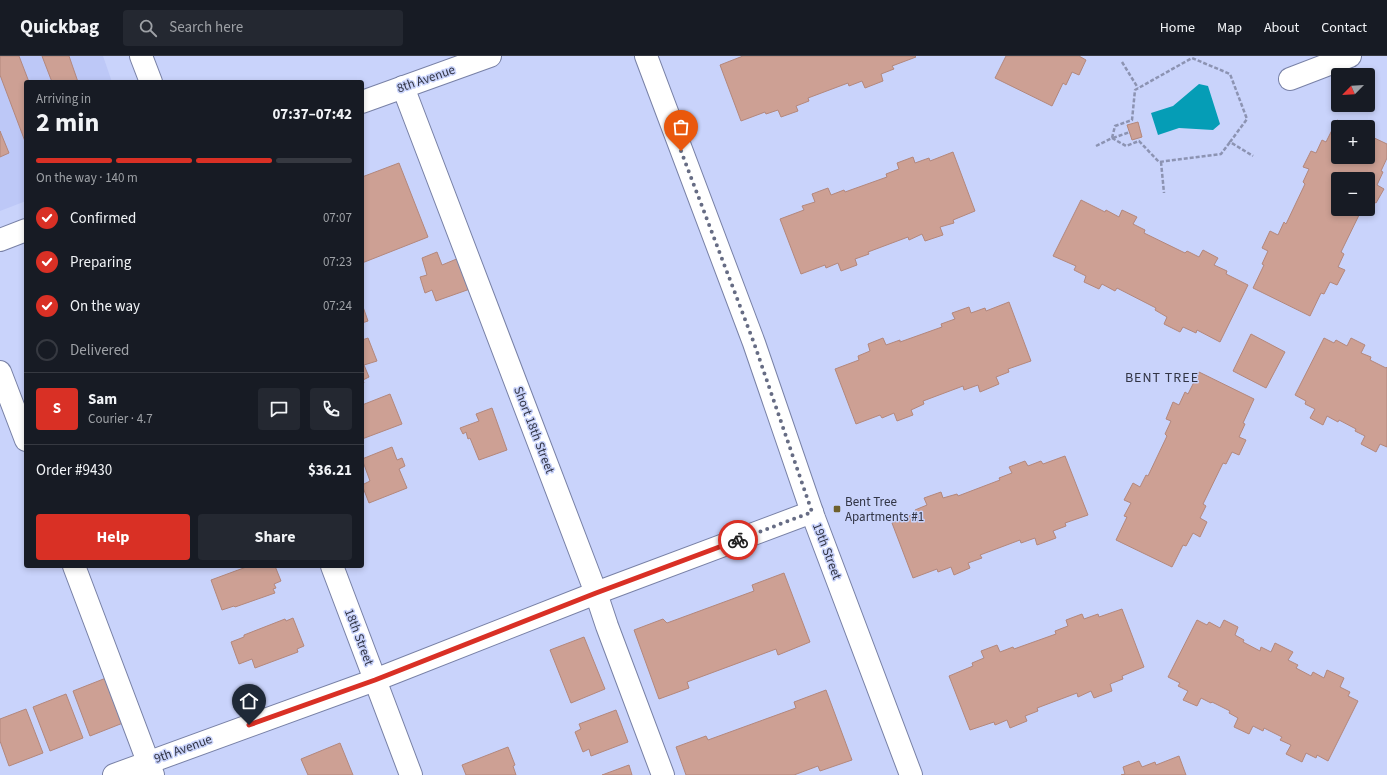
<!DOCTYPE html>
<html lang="en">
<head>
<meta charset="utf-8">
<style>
	:root { --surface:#171b24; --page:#242831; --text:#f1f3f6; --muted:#9ea1a6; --line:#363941; --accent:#d93025 }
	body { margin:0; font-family:"Source Sans 3",sans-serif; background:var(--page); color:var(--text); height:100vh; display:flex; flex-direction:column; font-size:15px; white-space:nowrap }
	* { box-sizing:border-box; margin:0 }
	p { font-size:13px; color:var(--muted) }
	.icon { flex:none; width:22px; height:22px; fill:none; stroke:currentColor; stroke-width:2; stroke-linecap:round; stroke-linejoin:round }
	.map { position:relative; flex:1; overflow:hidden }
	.drawer { position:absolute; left:24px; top:24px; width:340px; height:488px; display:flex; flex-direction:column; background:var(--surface); border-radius:4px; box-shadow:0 2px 6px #0003 }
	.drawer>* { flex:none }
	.needle { width:26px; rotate:246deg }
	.controls { position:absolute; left:1331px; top:12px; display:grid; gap:8px }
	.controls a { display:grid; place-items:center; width:44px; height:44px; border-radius:4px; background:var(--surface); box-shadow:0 2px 6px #0003; font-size:20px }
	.pin { position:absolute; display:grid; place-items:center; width:34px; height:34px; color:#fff; margin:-41px -17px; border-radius:50% 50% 50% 0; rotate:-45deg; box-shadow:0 0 4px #0007 }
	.pin .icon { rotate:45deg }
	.courier { position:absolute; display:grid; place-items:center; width:40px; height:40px; margin:-20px; border:3px solid #d93025; border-radius:50%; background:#fff; color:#222; box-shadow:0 1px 5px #0007 }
	.summary em { font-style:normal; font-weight:700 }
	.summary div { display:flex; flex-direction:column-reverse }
	.summary { display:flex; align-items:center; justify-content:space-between; height:68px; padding:0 12px }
	h1 { font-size:26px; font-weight:700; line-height:30px }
	.bar { display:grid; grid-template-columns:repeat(4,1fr); gap:6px 4px; align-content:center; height:48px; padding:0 12px }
	.bar i { height:5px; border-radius:3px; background:var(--line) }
	.bar .active { background:var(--accent) }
	.bar p { grid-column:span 4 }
	.line { display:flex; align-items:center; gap:10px; padding:0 12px; border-top:1px solid var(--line) }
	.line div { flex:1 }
	.round { display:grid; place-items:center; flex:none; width:42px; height:42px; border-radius:4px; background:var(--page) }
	ol { padding:0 12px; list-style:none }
	li { display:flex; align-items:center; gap:12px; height:44px }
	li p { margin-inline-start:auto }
	li .icon { padding:4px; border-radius:50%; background:var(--accent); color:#fff; stroke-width:4 }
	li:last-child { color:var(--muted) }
	li i { width:22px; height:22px; border:2px solid var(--line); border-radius:50% }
	.action { display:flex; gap:8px; margin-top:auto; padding:8px 12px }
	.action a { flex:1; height:46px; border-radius:4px; background:var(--accent); color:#fff; font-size:16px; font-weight:700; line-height:46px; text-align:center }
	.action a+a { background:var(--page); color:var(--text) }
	header { display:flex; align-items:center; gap:24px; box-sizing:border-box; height:56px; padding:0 20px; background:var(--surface); border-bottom:1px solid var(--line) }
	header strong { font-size:19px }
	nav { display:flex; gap:22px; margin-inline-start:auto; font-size:14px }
	.search { width:280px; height:36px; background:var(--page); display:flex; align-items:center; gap:10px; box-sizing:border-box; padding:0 14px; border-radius:4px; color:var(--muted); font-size:15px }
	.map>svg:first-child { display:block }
	.built { fill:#bdc8f7 }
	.water { fill:#059db6 }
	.building { fill:#cda094; stroke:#b3877c }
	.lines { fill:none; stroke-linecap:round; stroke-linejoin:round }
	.minor-casing { stroke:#7881a6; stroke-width:24 }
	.path { stroke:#8c93b2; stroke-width:2.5; stroke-dasharray:4 2; stroke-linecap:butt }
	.minor { stroke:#fff; stroke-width:22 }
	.done { stroke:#666c84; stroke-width:4; stroke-dasharray:0 7.2 }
	.route { stroke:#d93025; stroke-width:5 }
	.poi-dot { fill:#6e602d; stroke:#c9d3fb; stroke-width:1.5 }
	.labels { text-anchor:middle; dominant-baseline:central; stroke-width:3; stroke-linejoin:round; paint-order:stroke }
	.street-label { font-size:13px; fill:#313444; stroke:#c9d3fb }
	.poi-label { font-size:13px; fill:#313444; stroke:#c9d3fb; text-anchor:start }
	.neighbourhood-label { font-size:14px; letter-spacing:1px; fill:#313444; stroke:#c9d3fb }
</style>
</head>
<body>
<header>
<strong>Quickbag</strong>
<div class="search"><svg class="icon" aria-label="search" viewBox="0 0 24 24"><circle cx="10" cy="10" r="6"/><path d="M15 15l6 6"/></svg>Search here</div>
<nav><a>Home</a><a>Map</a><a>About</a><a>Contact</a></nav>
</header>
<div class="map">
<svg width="1387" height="719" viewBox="0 0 1387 719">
	<rect width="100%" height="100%" fill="#c9d3fb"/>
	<!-- built -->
	<path class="built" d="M0 0H103L112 26H26V145L0 155Z"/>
	<!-- water -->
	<path class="water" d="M1199 28 1208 30 1220 68 1213 74 1179 72 1158 79 1151 57 1173 50Z"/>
	<!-- building -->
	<g class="building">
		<path d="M0 0H19L29 26H26V88L0 19Z"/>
		<path d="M42 0H69L78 26H52Z"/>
		<path d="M743 0H915L916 1 892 10 894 13 881 18 883 25 865 32 862 25 849 30 848 27 808 42 809 45 796 50 798 55 781 61 778 54 766 58 765 56 741 65 720 9Z"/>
		<path d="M1006 0H1079L1086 4 1079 19 1072 16 1066 29 1063 27 1052 50 995 22Z"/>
		<path d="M1337 64 1351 71H1338V101H1368V79L1387 88V102L1381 115 1383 116 1377 129 1384 133 1376 147 1370 144 1368 148V123H1338V153H1365L1364 156 1361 155 1341 196 1344 198 1338 211 1345 214 1337 229 1330 226 1324 238 1321 237 1310 260 1253 232 1264 209 1262 208 1268 195 1262 192 1270 175 1278 179 1284 166 1286 168 1305 128 1303 126 1309 113 1303 111 1311 95 1316 97 1322 84 1326 86Z"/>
		<path d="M1138 66 1142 81 1132 84 1127 69Z"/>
		<path d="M0 75 9 97 0 101Z"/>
		<path d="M953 96 975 155 953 164 954 167 940 171 943 179 925 185 922 178 909 184 908 181 868 196 869 198 855 203 857 209 841 215 838 207 826 212 825 209 801 218 780 163 804 154 802 150 815 146 812 138 828 132 831 139 844 134 845 136 887 121 886 118 899 113 897 107 913 101 915 107 929 102 930 105Z"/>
		<path d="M399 107 428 181 362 207V121Z"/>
		<path d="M1081 144 1105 156 1106 154 1119 161 1122 154 1137 161 1133 168 1145 174 1144 177 1185 197 1187 195 1199 201 1203 194 1218 202 1214 209 1227 215 1226 218 1248 229 1220 286 1197 274 1196 277 1183 271 1180 276 1164 268 1167 261 1155 254 1156 252 1117 232 1115 235 1102 228 1099 233 1084 226 1086 220 1074 214 1076 210 1053 200Z"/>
		<path d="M437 196 442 209 459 202 470 233 436 245 432 234 425 237 420 221 427 219 422 202Z"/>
		<path d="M1009 246 1031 305 1008 313 1009 316 996 321 999 328 980 336 978 329 964 334 963 330 923 345 924 348 911 354 913 359 897 365 894 357 882 362 880 359 856 368 835 313 859 304 858 300 870 295 868 288 883 282 886 289 900 284V286L942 271 941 268 955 263 952 257 969 251 971 257 985 252 986 255Z"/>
		<path d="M362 248 368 265 362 267Z"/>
		<path d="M1251 278 1285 296 1266 332 1233 315Z"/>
		<path d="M368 282 377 305 364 309 369 321 363 324 364 327 362 328V284Z"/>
		<path d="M1324 282 1334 287 1336 284 1347 290 1351 282 1365 289 1361 297 1371 301 1370 304 1386 312 1387 311V391L1380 388 1376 396 1361 388 1365 380 1355 375 1356 373 1339 364 1338 366 1327 360 1323 369 1310 362 1315 353 1305 348 1306 345 1295 339Z"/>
		<path d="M1199 316 1254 343 1243 367 1245 368 1239 381 1246 384 1239 399 1232 396 1226 408 1223 407 1203 448 1206 450 1200 462 1207 466 1200 481 1193 477 1186 490 1183 489 1172 511 1116 484 1127 461 1124 460 1131 447 1124 444 1133 427 1140 431 1146 419 1148 420 1167 380 1165 378 1171 365 1166 363 1173 346 1179 349 1185 336 1188 338Z"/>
		<path d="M390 338 402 368 362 383V349Z"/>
		<path d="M492 352 507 394 479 404 470 382 468 383 466 376 463 378 460 372 479 365 476 358Z"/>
		<path d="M392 391 397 404 402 402 405 410 399 413 407 432 369 447 362 429 370 425 362 403Z"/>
		<path d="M1065 400 1088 459 1065 467 1066 470 1053 475 1056 482 1037 489 1035 482 1021 487 1020 484 980 499 982 502 968 507 970 512 954 519 951 511 938 516 937 513 913 522 892 467 916 457 915 454 927 449 924 442 941 436 943 442 957 438 958 440 1000 424 999 422 1012 417 1009 411 1025 405 1028 410 1041 405 1043 408Z"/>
		<path d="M249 510H275L281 525 274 528 276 532 273 533 275 537 235 551 234 550 222 554 211 524Z"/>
		<path d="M784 517 810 586 778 599 776 593 687 626 689 632 659 643 634 574 663 563 667 567 754 535 752 529Z"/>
		<path d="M1122 553 1144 611 1122 620 1123 623 1110 628 1112 635 1094 642 1091 635 1078 641 1077 637 1037 652 1038 655 1025 660 1027 665 1010 672 1007 664 995 669 994 666 970 674 949 620 973 610 972 607 984 602 981 595 997 589 1000 596 1013 591 1014 593 1056 578 1055 575 1068 570 1066 564 1082 558 1084 563 1098 558 1099 561Z"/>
		<path d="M293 562 304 590 297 593 298 596 255 612 252 603 239 608 231 586 244 581V579L285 563 286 565Z"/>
		<path d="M1197 564 1207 569 1209 566 1220 572 1224 564 1238 571 1235 579 1244 584 1243 586 1260 595 1261 591 1271 596 1275 587 1293 596 1288 604 1298 609 1296 612 1311 620 1313 616 1324 622 1327 614 1344 622 1340 631 1350 636 1348 640 1358 645 1328 705 1317 699 1316 702 1306 697 1302 706 1286 698 1291 689 1280 684 1282 681 1264 672 1263 675 1253 670 1249 678 1234 671 1238 662 1229 657 1230 655 1212 646 1211 647 1201 642 1197 650 1183 644 1188 635 1178 630 1180 627 1168 621Z"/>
		<path d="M584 581 605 633 571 647 550 594Z"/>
		<path d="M106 622 123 667 90 680 73 635Z"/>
		<path d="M826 634 852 704 820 715 818 710 794 719H686L676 691 706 680 708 684 796 652 794 646Z"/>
		<path d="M66 638 83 682 50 695 33 651Z"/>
		<path d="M26 653 43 697 9 710 0 685V663Z"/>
		<path d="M616 654 628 686 591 700 589 693 583 696 575 676 581 673 579 668Z"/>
		<path d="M340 687 353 719H308L301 703Z"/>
		<path d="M508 691 515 709 513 710 516 719H466L462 709Z"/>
		<path d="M1179 700 1186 719H1121L1125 718 1123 711 1139 705 1142 711 1155 706 1156 709Z"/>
		<path d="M629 709 632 719H602Z"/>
	</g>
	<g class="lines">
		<!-- minor casing -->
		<g class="minor-casing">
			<g id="minor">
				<path d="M141 0 151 26"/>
				<path d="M646 0 754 287 814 462 911 719"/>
				<path d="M1290 23 1350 0"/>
				<path d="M403 31 596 537 607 570 663 719"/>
				<path d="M362 46 490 0"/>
				<path d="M0 184 26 174"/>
				<path d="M0 316 26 384"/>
				<path d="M74 510 153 719"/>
				<path d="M332 510 411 719"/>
				<path d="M114 719 375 624 596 537 812 456"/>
			</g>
		</g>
		<!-- path -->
		<g class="path">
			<path d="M1122 6 1138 32"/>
			<path d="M1112 82 1126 90 1139 85 1159 106 1221 98 1230 86"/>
			<path d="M1113 82 1130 76"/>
			<path d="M1096 90 1112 82 1115 70 1132 64 1135 34 1192 2 1230 18 1247 63 1230 86 1253 100"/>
			<path d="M1161 106 1164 137"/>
		</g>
		<!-- minor -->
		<use href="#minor" class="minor"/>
	</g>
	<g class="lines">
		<!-- done -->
		<path class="done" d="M681 95 754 287 812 456 738 484"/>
		<!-- route -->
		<path class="route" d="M249 669 375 624 596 537 738 484"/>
	</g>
	<!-- markers -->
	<rect class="poi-dot" x="833" y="449" width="8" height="8" rx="2"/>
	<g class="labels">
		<!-- street labels -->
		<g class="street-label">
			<text transform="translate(426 23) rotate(-19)">8th Avenue</text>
			<text transform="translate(534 374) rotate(69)">Short 18th Street</text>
			<text transform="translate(827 495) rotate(69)">19th Street</text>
			<text transform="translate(359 581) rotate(69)">18th Street</text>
			<text transform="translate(183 693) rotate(-20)">9th Avenue</text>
		</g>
		<!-- poi labels -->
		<g class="poi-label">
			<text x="845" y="446">Bent Tree<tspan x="845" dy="15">Apartments #1</tspan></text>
		</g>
		<!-- neighbourhood labels -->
		<g class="neighbourhood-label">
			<text x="1162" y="322">BENT TREE</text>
		</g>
	</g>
</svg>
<div class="controls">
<a><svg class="needle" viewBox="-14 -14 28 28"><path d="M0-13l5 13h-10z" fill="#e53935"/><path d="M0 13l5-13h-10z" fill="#9ea1a6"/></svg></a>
<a>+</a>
<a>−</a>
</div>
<div class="pin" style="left:681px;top:95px;background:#ea580c"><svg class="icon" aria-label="bag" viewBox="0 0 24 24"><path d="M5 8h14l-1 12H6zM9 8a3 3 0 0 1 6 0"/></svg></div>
<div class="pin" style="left:249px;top:669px;background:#1f2937"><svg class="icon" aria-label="home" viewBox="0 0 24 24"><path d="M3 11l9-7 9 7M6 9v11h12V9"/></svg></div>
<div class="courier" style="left:738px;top:484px"><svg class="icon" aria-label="bike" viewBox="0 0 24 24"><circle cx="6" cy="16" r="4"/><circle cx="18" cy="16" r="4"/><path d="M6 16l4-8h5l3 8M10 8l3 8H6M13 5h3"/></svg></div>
<section class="drawer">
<div class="summary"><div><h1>2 min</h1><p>Arriving in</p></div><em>07:37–07:42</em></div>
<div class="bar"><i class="active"></i><i class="active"></i><i class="active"></i><i></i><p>On the way · 140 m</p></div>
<ol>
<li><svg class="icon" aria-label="check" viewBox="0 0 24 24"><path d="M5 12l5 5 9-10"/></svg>Confirmed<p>07:07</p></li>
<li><svg class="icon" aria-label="check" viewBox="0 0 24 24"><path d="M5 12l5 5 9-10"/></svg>Preparing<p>07:23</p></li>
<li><svg class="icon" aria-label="check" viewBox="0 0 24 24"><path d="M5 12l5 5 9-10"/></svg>On the way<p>07:24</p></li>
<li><i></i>Delivered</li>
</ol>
<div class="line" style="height:72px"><b class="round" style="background:var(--accent);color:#fff">S</b><div><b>Sam</b><p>Courier · 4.7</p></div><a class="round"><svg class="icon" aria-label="chat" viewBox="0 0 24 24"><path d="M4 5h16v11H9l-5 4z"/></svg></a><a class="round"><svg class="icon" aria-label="phone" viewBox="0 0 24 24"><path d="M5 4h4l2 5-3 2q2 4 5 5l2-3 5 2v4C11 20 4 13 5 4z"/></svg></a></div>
<div class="line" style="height:52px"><div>Order #9430</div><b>$36.21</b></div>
<div class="action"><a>Help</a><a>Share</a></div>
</section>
</div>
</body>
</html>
